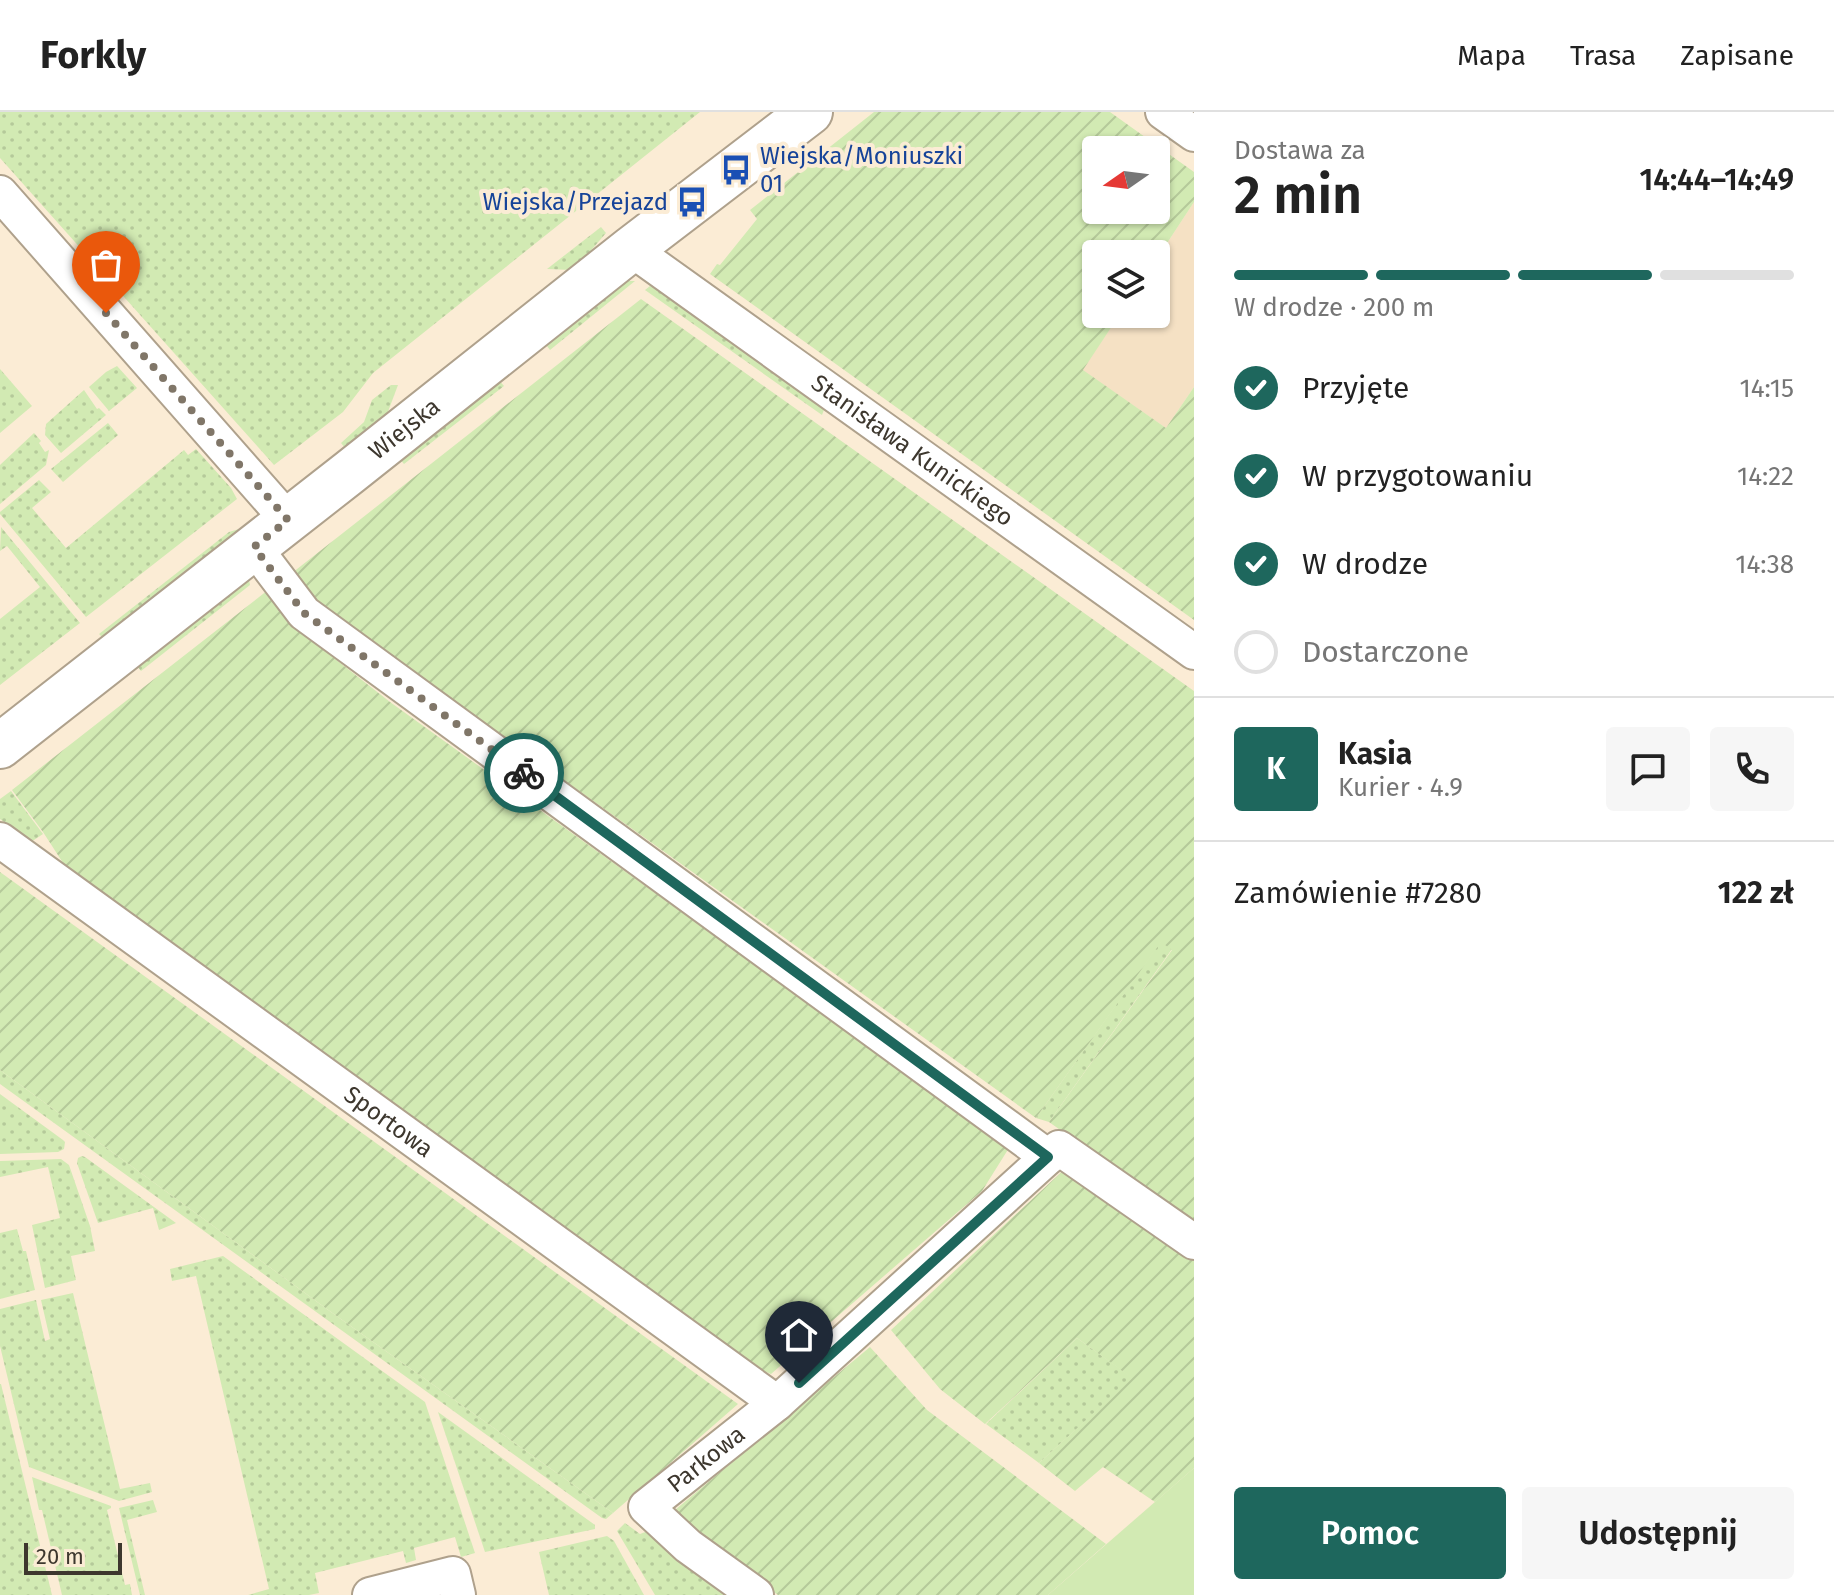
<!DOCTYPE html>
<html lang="pl">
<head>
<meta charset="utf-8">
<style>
	:root { --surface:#fff; --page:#f6f6f6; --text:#222; --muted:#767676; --line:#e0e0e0; --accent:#1e675d }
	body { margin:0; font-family:"Fira Sans",sans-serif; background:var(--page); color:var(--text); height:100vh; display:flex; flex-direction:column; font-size:30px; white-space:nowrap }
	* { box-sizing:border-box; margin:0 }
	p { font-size:26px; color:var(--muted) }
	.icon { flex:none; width:44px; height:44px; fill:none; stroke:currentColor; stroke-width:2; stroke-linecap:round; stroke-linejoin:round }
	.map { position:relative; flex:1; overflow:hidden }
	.drawer { display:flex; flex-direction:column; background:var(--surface); width:640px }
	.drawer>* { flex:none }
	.needle { width:52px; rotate:256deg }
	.buttons { position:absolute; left:1082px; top:24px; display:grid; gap:16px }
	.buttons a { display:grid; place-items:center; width:88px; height:88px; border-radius:8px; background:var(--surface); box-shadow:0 2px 6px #0004; font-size:40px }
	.scale { position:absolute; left:24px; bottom:20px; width:98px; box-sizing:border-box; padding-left:8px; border:4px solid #3d372e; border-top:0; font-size:22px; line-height:28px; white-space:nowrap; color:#3d372e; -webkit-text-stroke:6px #fbecd5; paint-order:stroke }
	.pin { position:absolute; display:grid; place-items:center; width:68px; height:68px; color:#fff; margin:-82px -34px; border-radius:50% 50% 50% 0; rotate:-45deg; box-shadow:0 0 8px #0007 }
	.pin .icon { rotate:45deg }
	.courier { position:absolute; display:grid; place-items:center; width:80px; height:80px; margin:-40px; border:6px solid #1e675d; border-radius:50%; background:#fff; color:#222; box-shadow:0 2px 10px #0007 }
	.head em { font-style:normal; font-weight:600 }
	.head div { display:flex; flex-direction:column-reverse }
	.head { display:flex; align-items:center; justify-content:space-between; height:136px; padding:0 40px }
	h1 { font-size:52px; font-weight:600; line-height:60px }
	.bar { display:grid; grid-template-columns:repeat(4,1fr); gap:12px 8px; align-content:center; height:96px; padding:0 40px }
	.bar i { height:10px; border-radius:6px; background:var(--line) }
	.bar .current { background:var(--accent) }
	.bar p { grid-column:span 4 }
	.line { display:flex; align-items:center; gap:20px; padding:0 40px; border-top:2px solid var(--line) }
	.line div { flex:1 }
	.round { display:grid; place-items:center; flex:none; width:84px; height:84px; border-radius:8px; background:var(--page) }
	ol { padding:0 40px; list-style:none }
	li { display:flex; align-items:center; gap:24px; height:88px }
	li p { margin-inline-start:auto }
	li .icon { padding:8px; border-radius:50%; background:var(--accent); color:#fff; stroke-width:4 }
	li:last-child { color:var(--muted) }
	li i { width:44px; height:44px; border:4px solid var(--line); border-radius:50% }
	.action { display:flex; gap:16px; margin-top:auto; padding:16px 40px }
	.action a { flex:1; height:92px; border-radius:8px; background:var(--accent); color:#fff; font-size:32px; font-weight:600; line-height:92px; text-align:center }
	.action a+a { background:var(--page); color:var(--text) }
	header { display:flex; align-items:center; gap:48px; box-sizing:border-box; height:112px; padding:0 40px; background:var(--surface); border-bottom:2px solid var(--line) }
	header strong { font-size:38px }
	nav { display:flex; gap:44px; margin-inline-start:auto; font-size:28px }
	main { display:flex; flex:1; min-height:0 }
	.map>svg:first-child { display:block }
	.built { fill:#f5e1c4 }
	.grass { fill:url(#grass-dots) }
	.garden { fill:url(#garden-furrows); fill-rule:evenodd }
	.pitch { fill:#d2eab3 }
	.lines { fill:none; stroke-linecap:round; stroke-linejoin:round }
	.street-casing { stroke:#afa18c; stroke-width:38 }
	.secondary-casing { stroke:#afa18c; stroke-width:48 }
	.street { stroke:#fff; stroke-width:34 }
	.secondary { stroke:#fff; stroke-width:44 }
	.done { stroke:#807668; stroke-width:8; stroke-dasharray:0 14.4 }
	.route { stroke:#1e675d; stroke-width:10 }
	.labels { text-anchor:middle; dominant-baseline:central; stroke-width:8; stroke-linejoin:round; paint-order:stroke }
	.transit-label { font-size:24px; fill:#164399; stroke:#fbecd5; text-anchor:start }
	.street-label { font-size:24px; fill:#3d372e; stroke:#fbecd5 }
</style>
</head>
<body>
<header>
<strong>Forkly</strong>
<nav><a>Mapa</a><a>Trasa</a><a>Zapisane</a></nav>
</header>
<main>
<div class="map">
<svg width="1194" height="1483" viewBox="0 0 1194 1483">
	<defs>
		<pattern id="grass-dots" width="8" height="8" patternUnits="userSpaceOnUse" patternTransform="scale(2)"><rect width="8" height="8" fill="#d2eab3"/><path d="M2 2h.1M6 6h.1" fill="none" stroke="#b5c99a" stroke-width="1.8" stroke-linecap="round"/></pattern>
		<pattern id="garden-furrows" width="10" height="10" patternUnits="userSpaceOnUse" patternTransform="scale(2)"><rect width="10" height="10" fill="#d2eab3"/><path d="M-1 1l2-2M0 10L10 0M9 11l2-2" fill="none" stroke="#b5c99a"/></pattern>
	</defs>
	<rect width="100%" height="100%" fill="#fbecd5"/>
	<!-- built -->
	<path class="built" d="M1194 90V275L1166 316 1082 258 1120 202H1156V148Z"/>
	<!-- grass -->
	<g class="grass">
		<path d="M0 0H700L373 261 343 300 274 353 0 46Z"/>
		<path d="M601 115 606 121 575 157 572 158 547 157Z"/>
		<path d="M624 169H635L550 238 543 229Z"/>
		<path d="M650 174 661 179 825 295 822 303 645 178Z"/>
		<path d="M117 254 137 276 109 299 89 275 106 260Z"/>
		<path d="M0 257 32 294 0 321Z"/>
		<path d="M497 266 504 274 404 352 397 344Z"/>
		<path d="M391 273H398L386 305 346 337 341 331 364 310 372 288Z"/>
		<path d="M84 278 97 297 99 296 106 303 61 341 45 323 46 312Z"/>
		<path d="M108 311 118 323 63 370 51 357Z"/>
		<path d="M34 321 41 329 39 331 45 340 49 338 46 353 0 392V353Z"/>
		<path d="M196 337 231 376 237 387 86 505 0 402V400L39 368 51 380 32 396 66 436 184 338 188 343Z"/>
		<path d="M1 415 80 511 0 573V507L40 475 7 434 0 439Z"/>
		<path d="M242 416 241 418 104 527 99 522 229 420Z"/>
		<path d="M245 467 249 468 250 473 141 559 133 549Z"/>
		<path d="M11 679 43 722 31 730 0 707V687Z"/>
		<path d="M1161 829 1172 837 1049 1010 1036 1006Z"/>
		<path d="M0 958 331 1200 613 1401 606 1407 602 1406 0 972Z"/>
		<path d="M0 982 63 1028 65 1030 64 1037 58 1040 0 1042Z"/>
		<path d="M82 1044 85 1045 176 1111 159 1118 153 1096 98 1111 77 1051 78 1046Z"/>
		<path d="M61 1047 69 1053 90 1114 95 1139 71 1144 76 1168 45 1176 32 1113 60 1106 48 1055 0 1065V1049Z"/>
		<path d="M17 1117 23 1139H26L35 1178 0 1187V1121Z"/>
		<path d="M223 1144 425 1290 475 1441 461 1445 455 1425 414 1436 416 1448 406 1451 403 1439 315 1461 319 1481 309 1483H248L269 1477 196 1164 172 1169 170 1157Z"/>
		<path d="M73 1181 120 1377 150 1371 152 1380 119 1389 29 1355 0 1234V1197L36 1188 45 1229 50 1227 41 1188Z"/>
		<path d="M1077 1226 1133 1266 1039 1351 986 1312Z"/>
		<path d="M0 1272H1L52 1483H0Z"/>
		<path d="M438 1300 595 1413V1417L485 1440Z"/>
		<path d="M32 1365 111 1394V1396L107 1398 125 1473 130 1472 132 1483H62L42 1398H39Z"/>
		<path d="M153 1388 157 1400 127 1408 145 1483H140L119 1396Z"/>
		<path d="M625 1411 640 1422 648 1419 737 1483H655L617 1419Z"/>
		<path d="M607 1424 614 1429 644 1483H549L539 1440Z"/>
	</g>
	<!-- garden -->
	<g class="garden">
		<path d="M874 0H1110L1194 60V90L1156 148V142H1096V202H1120L1083 258 1166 316 1194 275V508L710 162 717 152 720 153 757 107 750 98ZM1156 38V98H1096V38Z"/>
		<path d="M641 187 1194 579V1113L1049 1010 1172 838 1161 830 1036 1006 318 492 292 461Z"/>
		<path d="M268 478 302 521 390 590 1009 1036 982 1079 771 1262 757 1256 65 754 43 720 12 678Z"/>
		<path d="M0 760 738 1292 613 1401 331 1200 0 958Z"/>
		<path d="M1068 1054 1194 1146V1356L1155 1390 1103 1355 1075 1379 1039 1351 1132 1266 1077 1226 985 1312 940 1277 891 1218Z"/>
		<path d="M870 1235 927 1298 1106 1432 1048 1483H778L697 1425 675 1398Z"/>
	</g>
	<!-- pitch -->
	<path class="pitch" d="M1194 1356V1483H1048Z"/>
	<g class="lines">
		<!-- street casing -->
		<g class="street-casing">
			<g id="street">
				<path d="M1163 0 1194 22"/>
				<path d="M0 81 288 408"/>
				<path id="s1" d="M631 137 1194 540"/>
				<path d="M254 435 304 501 1048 1045"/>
				<path id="s2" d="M0 728 777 1291"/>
				<path d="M370 1483 453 1462 458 1483"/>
				<path id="s3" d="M756 1483 688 1434 646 1395 777 1291 1048 1045 1059 1036 1194 1130"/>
			</g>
		</g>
		<!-- secondary casing -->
		<g class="secondary-casing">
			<g id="secondary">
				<path id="s4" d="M0 634 350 360 631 137 810 0"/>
			</g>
		</g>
		<!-- street -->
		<use href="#street" class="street"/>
		<!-- secondary -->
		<use href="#secondary" class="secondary"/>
	</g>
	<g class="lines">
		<!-- done -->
		<path class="done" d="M106 201 288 408 254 435 304 501 524 661"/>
		<!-- route -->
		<path class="route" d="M524 661 1048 1045 799 1271"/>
	</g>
	<!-- icons -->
	<defs>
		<g id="bus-bare" transform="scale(2.4)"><path d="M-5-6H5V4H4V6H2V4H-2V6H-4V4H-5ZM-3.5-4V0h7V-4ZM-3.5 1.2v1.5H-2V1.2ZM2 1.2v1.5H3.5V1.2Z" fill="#1a4fb4" stroke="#fbecd5" stroke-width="2.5" paint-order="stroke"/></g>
	</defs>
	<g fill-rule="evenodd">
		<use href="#bus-bare" x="736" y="58"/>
		<use href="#bus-bare" x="692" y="90"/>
	</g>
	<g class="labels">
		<!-- transit labels -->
		<g class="transit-label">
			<text x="760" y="44">Wiejska/Moniuszki<tspan x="760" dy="28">01</tspan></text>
			<text x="668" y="90" text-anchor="end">Wiejska/Przejazd</text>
		</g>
		<!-- street labels -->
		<g class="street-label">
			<text stroke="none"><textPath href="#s4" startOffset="514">Wiejska</textPath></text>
			<text stroke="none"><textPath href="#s1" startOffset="346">Stanisława Kunickiego</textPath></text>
			<text stroke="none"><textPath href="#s2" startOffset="480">Sportowa</textPath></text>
			<text stroke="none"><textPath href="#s3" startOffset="218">Parkowa</textPath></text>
		</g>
	</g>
</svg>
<div class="buttons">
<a><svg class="needle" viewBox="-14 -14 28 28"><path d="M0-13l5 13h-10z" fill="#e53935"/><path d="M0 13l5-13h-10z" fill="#767676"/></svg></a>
<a><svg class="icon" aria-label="layers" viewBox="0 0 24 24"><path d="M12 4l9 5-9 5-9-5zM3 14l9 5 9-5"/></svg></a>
</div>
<div class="scale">20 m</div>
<div class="pin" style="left:106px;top:201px;background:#ea580c"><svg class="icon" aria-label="bag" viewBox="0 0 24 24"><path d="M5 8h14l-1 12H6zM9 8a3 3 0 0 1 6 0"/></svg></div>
<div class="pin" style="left:799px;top:1271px;background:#1f2937"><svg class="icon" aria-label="home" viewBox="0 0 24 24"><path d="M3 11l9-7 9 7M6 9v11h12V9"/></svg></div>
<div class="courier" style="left:524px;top:661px"><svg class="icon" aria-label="bike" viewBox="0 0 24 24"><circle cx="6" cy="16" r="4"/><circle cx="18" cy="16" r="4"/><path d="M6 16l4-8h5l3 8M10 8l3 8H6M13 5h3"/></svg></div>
</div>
<section class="drawer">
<div class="head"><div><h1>2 min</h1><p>Dostawa za</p></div><em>14:44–14:49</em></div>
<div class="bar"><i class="current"></i><i class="current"></i><i class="current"></i><i></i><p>W drodze · 200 m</p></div>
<ol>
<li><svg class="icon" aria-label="check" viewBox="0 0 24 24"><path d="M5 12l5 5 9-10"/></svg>Przyjęte<p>14:15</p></li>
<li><svg class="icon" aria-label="check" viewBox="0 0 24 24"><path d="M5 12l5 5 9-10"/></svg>W przygotowaniu<p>14:22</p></li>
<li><svg class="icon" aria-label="check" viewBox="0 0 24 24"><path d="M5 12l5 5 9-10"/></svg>W drodze<p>14:38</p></li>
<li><i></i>Dostarczone</li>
</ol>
<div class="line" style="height:144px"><b class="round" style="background:var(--accent);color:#fff">K</b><div><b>Kasia</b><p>Kurier · 4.9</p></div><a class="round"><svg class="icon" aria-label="chat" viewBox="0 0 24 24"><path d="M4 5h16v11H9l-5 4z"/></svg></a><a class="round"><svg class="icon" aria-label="phone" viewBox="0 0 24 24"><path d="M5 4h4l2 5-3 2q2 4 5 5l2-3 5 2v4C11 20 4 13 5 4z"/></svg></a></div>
<div class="line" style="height:104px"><div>Zamówienie #7280</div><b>122 zł</b></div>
<div class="action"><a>Pomoc</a><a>Udostępnij</a></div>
</section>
</main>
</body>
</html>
